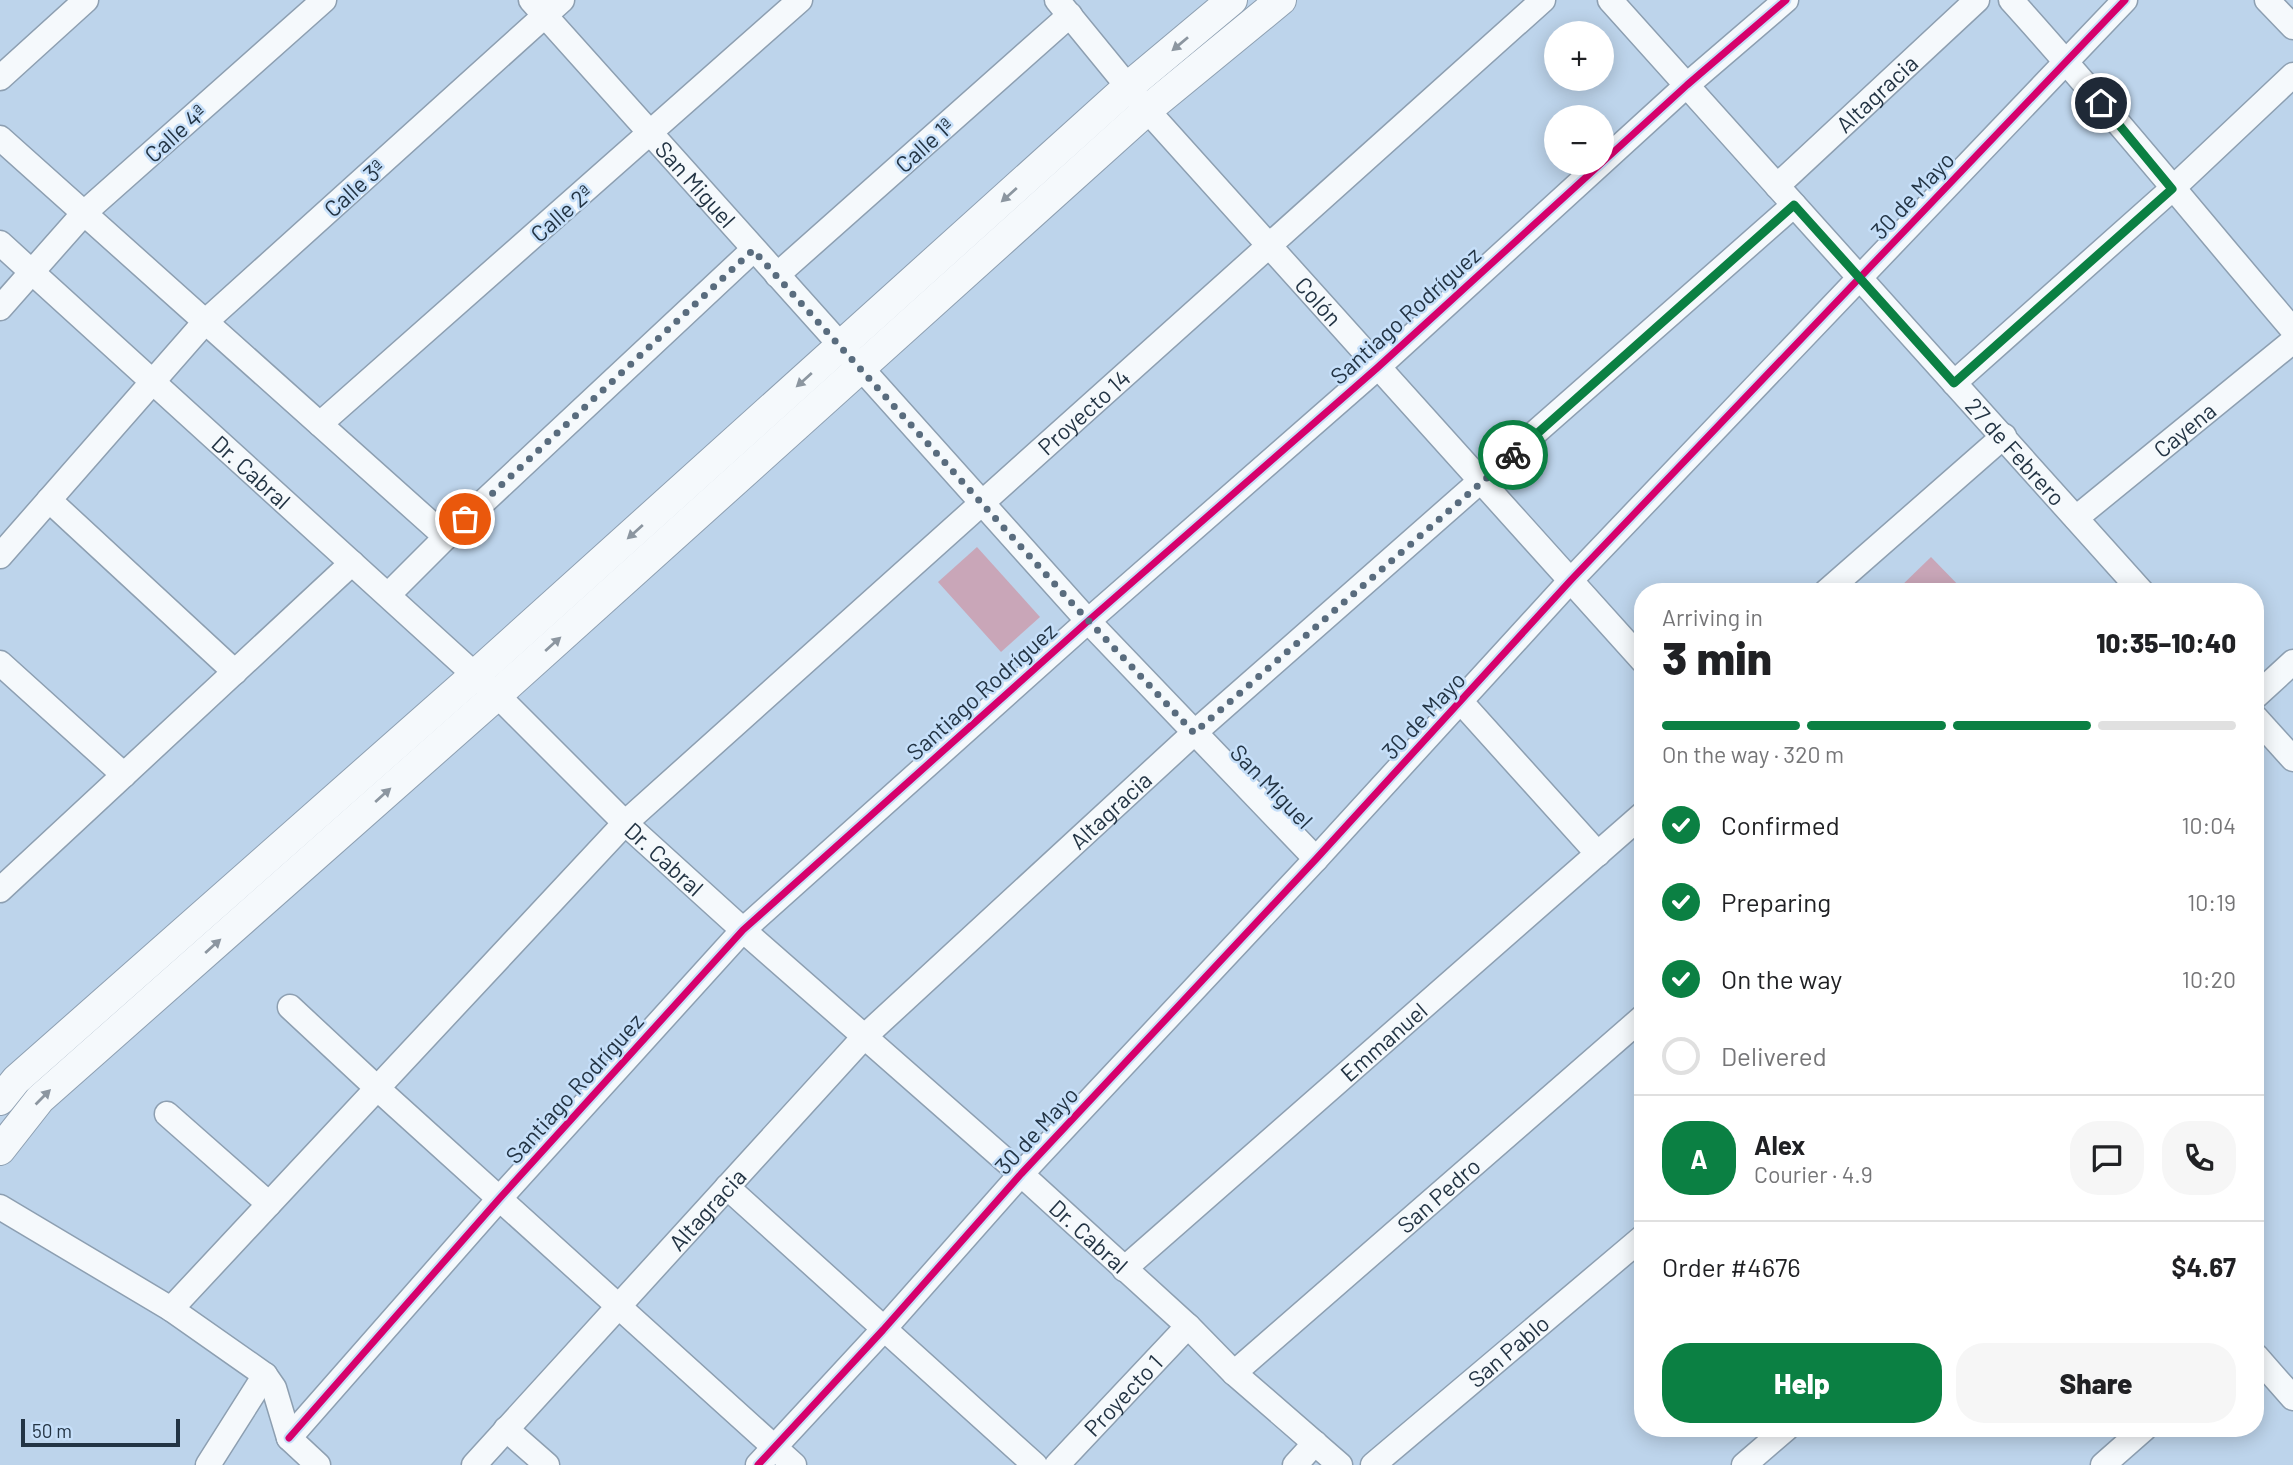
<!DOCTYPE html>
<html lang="en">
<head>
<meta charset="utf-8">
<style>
	:root { --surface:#fff; --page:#f6f6f6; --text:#202124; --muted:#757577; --line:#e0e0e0; --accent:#0b8043 }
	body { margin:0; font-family:Barlow,sans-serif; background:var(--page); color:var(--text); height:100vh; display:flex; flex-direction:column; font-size:26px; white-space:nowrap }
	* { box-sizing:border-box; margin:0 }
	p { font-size:23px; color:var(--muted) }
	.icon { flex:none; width:38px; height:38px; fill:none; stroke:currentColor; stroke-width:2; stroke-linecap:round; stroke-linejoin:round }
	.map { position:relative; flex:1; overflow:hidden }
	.drawer { position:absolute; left:1634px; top:583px; width:630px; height:854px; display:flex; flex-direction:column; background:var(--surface); border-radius:28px; box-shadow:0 4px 18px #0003 }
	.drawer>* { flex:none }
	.controls { position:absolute; left:1544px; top:21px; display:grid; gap:14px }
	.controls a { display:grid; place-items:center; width:70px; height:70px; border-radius:50%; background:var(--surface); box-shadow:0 4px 18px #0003; font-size:35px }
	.scale { position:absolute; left:21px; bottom:18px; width:159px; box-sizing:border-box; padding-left:7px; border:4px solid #233444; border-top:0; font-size:19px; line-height:24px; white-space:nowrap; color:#233444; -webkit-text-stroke:5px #c6dff9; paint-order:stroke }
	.pin { position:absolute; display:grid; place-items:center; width:60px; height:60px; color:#fff; margin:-30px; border:4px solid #fff; border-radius:50%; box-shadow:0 2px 7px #0007 }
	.courier { position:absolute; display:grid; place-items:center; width:70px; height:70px; margin:-35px; border:5px solid #0b8043; border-radius:50%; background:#fff; color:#222; box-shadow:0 2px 9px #0007 }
	.summary em { font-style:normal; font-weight:800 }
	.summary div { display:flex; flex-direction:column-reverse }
	.summary { display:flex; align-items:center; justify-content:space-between; height:119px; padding:0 28px }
	h1 { font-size:46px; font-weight:800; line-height:52px }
	.bar { display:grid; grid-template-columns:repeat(4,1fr); gap:10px 7px; align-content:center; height:84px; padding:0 28px }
	.bar i { height:9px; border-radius:5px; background:var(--line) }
	.bar .active { background:var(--accent) }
	.bar p { grid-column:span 4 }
	.line { display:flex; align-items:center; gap:18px; padding:0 28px; border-top:2px solid var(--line) }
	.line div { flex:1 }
	.round { display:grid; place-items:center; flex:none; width:74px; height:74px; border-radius:28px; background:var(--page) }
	ol { padding:0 28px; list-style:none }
	li { display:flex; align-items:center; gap:21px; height:77px }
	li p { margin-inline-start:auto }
	li .icon { padding:7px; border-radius:50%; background:var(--accent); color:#fff; stroke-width:4 }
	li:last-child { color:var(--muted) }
	li i { width:38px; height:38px; border:4px solid var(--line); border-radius:50% }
	.action { display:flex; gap:14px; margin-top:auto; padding:14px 28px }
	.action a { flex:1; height:80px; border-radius:28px; background:var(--accent); color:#fff; font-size:28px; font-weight:800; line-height:80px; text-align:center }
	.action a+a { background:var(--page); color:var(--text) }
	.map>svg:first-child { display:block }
	.green { fill:#c9a6b8 }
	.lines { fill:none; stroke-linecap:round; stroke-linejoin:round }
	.minor-casing { stroke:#8d9fb1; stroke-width:27 }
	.major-casing { stroke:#8d9fb1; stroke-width:32 }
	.minor { stroke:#f5f9fc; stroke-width:24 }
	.major { stroke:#f5f9fc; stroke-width:30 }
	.cycleway-casing { stroke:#c6dff9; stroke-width:11 }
	.cycleway { stroke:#d6006c; stroke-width:7 }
	.oneway { fill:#8c96a0 }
	.done { stroke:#596c7e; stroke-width:7; stroke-dasharray:0 12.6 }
	.route { stroke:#0b8043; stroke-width:9 }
	.labels { text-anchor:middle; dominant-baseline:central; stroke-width:5; stroke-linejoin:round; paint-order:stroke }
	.street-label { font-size:23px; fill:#233444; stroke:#c6dff9 }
</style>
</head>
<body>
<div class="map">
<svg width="2293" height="1465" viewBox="0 0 2293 1465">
	<rect width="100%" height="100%" fill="#bdd4eb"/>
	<!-- green -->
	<g class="green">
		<path d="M977 547 1040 617 1001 652 938 582Z"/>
		<path d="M1931 557 1964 591H1896Z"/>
	</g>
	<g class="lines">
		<!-- minor casing -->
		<g class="minor-casing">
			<g id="minor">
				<path id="s1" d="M531 0 1088 621 1316 859"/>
				<path id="s2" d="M1057 0 1147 110 1643 661"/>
				<path id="s3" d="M1610 0 2142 592"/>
				<path d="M2011 0C2108 107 2199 220 2293 330"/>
				<path d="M2267 0 2293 27"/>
				<path d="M0 78 86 0"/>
				<path d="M0 138 446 537"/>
				<path id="s4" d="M1777 186 1977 0"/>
				<path id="s5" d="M0 243 497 695 625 823 743 930 1021 1174 1188 1326 1234 1373 1340 1465"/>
				<path d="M777 275 1070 15"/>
				<path d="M0 308 84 213 324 0"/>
				<path d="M1954 383 2172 189 2293 75"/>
				<path d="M320 424 800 0"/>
				<path d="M49 500 235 672"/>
				<path id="s6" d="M2076 518 2293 341"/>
				<path d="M0 556 205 322 562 0"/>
				<path d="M1826 592 2004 436"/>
				<path d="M388 595 446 537 753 250"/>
				<path d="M0 663 124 775"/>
				<path d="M2256 696 2293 662"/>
				<path d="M1461 702 1598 854"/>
				<path d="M2256 718 2293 759"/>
				<path d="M0 890 352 563"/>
				<path d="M290 1007 377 1088 794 1465"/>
				<path d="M167 1114 269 1204"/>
				<path d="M727 1187 1035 1465"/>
				<path d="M0 1207 171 1309 265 1375 274 1388 289 1438 318 1465"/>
				<path id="s7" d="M1124 1269 1643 814"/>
				<path id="s8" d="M171 1309 625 823 1543 0"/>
				<path d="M2256 1356 2293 1398"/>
				<path id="s9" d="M1234 1373 1643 1017"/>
				<path d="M506 1429 547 1465"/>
				<path d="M289 1438 499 1199 743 930 1088 621 1377 368 1687 85 1786 0"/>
				<path d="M208 1465 265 1375"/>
				<path id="s10" d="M474 1465 864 1037 1194 733 1794 205"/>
				<path d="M758 1465 883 1330 1021 1174 1316 859 1571 580 2125 0"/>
				<path id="s11" d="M1057 1465 1188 1326"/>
				<path d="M1295 1465 1315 1443"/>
				<path id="s12" d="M1373 1465 1643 1237"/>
				<path d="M1744 1465 1787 1428"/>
				<path d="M2103 1465 2145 1428"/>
			</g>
		</g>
		<!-- major casing -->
		<g class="major-casing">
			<g id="major">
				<path d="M0 1100 16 1080 475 675 1128 87 1232 0"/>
				<path d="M0 1150 40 1099 497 695 1147 110 1281 0"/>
			</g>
		</g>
		<!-- minor -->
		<use href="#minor" class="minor"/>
		<!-- major -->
		<use href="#major" class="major"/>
		<!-- cycleway casing -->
		<g class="cycleway-casing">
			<g id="cycleway">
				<path d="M289 1438 499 1199 743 930 1088 621 1377 368 1687 85 1786 0"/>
				<path d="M758 1465 883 1330 1021 1174 1316 859 1571 580 2125 0"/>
			</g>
		</g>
		<!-- cycleway -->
		<use href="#cycleway" class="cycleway"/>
	</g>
	<!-- one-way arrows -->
	<defs><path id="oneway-solid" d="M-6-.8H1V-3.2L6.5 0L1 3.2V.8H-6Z" transform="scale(1.75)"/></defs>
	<g class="oneway">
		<use href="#oneway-solid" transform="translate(1180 44) rotate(140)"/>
		<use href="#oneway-solid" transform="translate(1009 195) rotate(138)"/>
		<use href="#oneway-solid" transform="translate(804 380) rotate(138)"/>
		<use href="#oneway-solid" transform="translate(635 532) rotate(138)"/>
		<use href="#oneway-solid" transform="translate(553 644) rotate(-42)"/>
		<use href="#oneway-solid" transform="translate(383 795) rotate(-42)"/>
		<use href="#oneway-solid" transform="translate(213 946) rotate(-42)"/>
		<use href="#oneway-solid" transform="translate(43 1097) rotate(-45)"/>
	</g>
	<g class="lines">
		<!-- done -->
		<path class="done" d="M465 519 753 250 1070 601 1194 733 1513 455"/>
		<!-- route -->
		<path class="route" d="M1513 455 1794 205 1954 383 2172 189 2101 103"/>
	</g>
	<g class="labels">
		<!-- street labels -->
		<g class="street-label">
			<text stroke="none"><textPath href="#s4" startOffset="136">Altagracia</textPath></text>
			<text transform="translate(175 133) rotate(-42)">Calle 4ª</text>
			<text transform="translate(924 145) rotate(-42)">Calle 1ª</text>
			<text stroke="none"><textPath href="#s1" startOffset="247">San Miguel</textPath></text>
			<text transform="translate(354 188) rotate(-42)">Calle 3ª</text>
			<text transform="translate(1912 195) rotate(-47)">30 de Mayo</text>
			<text transform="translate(561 213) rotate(-41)">Calle 2ª</text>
			<text stroke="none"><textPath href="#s2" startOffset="399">Colón</textPath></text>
			<text transform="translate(1405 315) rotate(-42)">Santiago Rodríguez</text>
			<text stroke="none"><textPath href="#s8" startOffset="1281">Proyecto 14</textPath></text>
			<text stroke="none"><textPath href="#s6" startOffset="140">Cayena</textPath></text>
			<text stroke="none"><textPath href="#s3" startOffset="607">27 de Febrero</textPath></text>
			<text stroke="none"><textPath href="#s5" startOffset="340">Dr. Cabral</textPath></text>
			<text transform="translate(981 691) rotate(-42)">Santiago Rodríguez</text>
			<text transform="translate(1423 715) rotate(-47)">30 de Mayo</text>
			<text transform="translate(1272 786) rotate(46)">San Miguel</text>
			<text stroke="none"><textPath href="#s10" startOffset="914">Altagracia</textPath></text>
			<text stroke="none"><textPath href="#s5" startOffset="906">Dr. Cabral</textPath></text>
			<text stroke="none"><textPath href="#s7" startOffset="345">Emmanuel</textPath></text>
			<text transform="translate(574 1088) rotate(-48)">Santiago Rodríguez</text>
			<text transform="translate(1036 1130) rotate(-47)">30 de Mayo</text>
			<text stroke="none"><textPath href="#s9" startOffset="271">San Pedro</textPath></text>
			<text stroke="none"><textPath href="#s10" startOffset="346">Altagracia</textPath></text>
			<text stroke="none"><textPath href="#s5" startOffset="1474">Dr. Cabral</textPath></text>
			<text stroke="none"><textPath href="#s12" startOffset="177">San Pablo</textPath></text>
			<text stroke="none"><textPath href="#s11" startOffset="96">Proyecto 1</textPath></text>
		</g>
	</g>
</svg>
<div class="controls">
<a>+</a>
<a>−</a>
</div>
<div class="scale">50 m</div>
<div class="pin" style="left:465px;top:519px;background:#ea580c"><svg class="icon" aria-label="bag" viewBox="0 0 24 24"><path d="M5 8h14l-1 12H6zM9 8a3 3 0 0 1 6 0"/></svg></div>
<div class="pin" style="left:2101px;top:103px;background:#1f2937"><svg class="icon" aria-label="home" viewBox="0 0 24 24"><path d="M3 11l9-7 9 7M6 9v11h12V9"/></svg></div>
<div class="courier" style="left:1513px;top:455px"><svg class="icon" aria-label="bike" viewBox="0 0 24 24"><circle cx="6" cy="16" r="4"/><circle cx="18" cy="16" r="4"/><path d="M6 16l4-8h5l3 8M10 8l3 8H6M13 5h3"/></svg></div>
<section class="drawer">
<div class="summary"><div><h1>3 min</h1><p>Arriving in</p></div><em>10:35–10:40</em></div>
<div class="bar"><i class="active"></i><i class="active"></i><i class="active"></i><i></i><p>On the way · 320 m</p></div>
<ol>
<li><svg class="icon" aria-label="check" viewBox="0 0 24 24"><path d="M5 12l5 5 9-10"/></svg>Confirmed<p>10:04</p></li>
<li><svg class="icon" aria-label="check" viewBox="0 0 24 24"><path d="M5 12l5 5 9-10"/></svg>Preparing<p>10:19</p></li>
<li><svg class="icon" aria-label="check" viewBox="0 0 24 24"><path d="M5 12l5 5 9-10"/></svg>On the way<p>10:20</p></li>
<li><i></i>Delivered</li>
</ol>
<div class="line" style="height:126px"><b class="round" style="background:var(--accent);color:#fff">A</b><div><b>Alex</b><p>Courier · 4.9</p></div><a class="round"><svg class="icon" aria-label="chat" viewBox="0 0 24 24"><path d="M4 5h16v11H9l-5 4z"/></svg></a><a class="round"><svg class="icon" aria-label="phone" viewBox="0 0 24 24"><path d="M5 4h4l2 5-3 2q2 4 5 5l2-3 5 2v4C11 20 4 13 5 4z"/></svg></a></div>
<div class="line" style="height:91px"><div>Order #4676</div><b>$4.67</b></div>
<div class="action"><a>Help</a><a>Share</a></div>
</section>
</div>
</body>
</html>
